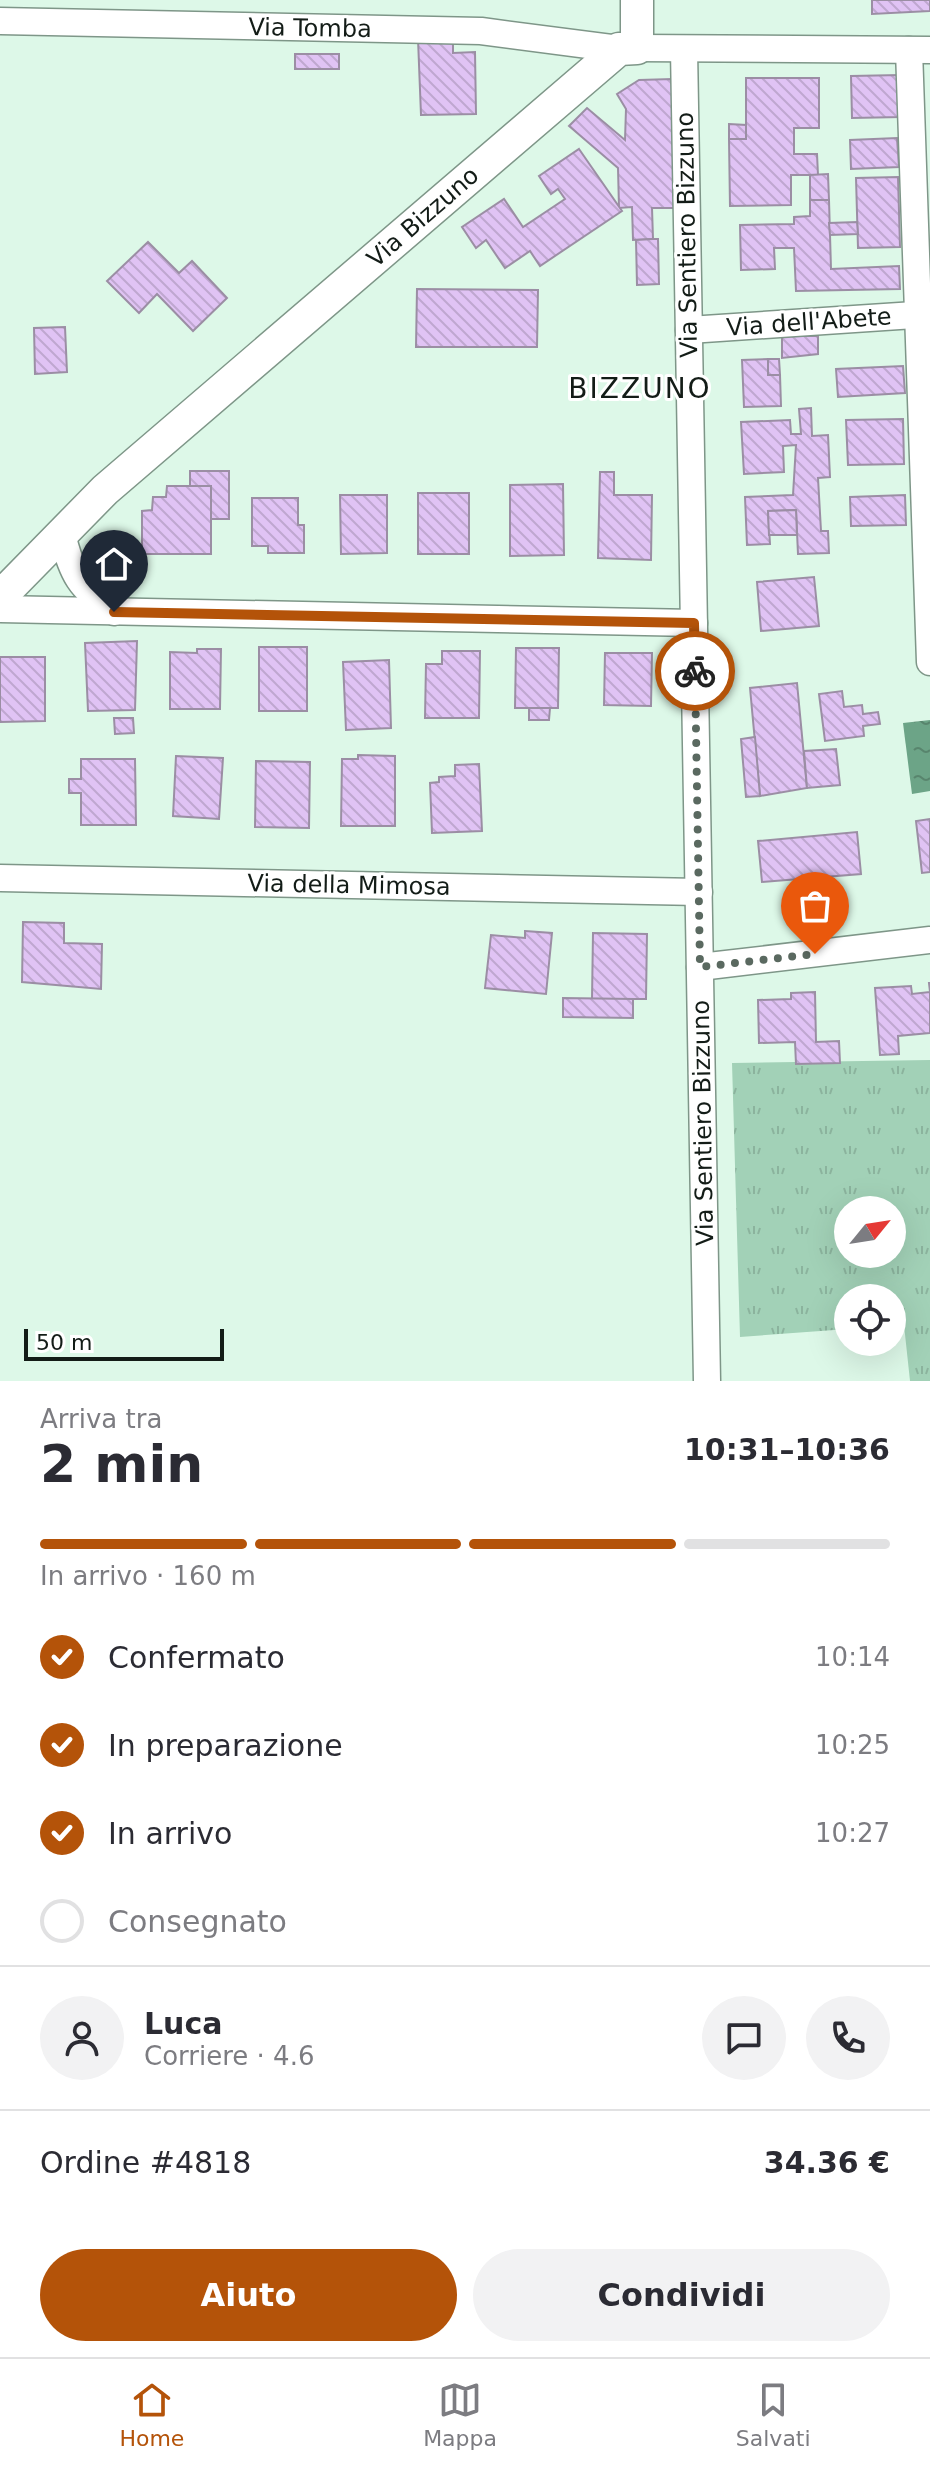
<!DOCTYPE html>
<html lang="it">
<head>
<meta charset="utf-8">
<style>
	:root { --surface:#fff; --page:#f2f2f3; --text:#2b2b33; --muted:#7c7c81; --line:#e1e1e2; --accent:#b45309 }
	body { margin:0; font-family:"DejaVu Sans",sans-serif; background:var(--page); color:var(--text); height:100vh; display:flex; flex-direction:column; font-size:30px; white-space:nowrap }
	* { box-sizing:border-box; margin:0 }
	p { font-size:26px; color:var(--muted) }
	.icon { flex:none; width:44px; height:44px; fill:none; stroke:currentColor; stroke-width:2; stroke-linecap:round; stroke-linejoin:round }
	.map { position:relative; height:1381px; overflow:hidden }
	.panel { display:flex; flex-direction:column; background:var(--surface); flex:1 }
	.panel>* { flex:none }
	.needle { width:52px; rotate:60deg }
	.fabs { position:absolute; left:834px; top:1196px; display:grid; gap:16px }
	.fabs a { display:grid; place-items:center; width:72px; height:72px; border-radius:50%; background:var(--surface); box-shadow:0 8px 32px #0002; font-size:40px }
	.scale { position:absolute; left:24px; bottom:20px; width:200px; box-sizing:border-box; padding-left:8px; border:4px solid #131c17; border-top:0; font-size:22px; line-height:28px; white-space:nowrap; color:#131c17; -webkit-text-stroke:6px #fff; paint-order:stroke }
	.pin { position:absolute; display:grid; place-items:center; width:68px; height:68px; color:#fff; margin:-82px -34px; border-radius:50% 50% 50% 0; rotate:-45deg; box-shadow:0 0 8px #0007 }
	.pin .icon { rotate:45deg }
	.courier { position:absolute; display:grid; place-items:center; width:80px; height:80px; margin:-40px; border:6px solid #b45309; border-radius:50%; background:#fff; color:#222; box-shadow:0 2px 10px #0007 }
	.summary em { font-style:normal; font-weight:600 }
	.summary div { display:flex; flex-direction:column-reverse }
	.summary { display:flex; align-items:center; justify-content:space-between; height:136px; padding:0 40px }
	h1 { font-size:52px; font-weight:600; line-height:60px }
	.bar { display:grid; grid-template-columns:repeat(4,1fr); gap:12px 8px; align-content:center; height:96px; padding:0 40px }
	.bar i { height:10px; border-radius:6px; background:var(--line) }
	.bar .selected { background:var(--accent) }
	.bar p { grid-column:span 4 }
	.line { display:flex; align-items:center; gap:20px; padding:0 40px; border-top:2px solid var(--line) }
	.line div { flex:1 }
	.round { display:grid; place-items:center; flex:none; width:84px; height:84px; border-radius:42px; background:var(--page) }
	ol { padding:0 40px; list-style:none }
	li { display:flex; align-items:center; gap:24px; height:88px }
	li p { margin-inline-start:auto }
	li .icon { padding:8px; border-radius:50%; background:var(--accent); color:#fff; stroke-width:4 }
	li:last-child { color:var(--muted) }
	li i { width:44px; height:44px; border:4px solid var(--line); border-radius:50% }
	.primary-button { display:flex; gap:16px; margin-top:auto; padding:16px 40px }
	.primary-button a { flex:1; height:92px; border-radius:48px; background:var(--accent); color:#fff; font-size:32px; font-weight:600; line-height:92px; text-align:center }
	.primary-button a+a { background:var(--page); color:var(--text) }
	.dock { display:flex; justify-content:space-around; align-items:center; height:112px; border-top:2px solid var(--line); background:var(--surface); font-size:22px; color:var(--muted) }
	.dock a { display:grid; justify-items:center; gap:4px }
	.dock .selected { color:var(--accent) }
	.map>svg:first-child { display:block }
	.grass { fill:url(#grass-tufts); fill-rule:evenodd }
	.water { fill:url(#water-ripples) }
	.building { fill:url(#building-back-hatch); stroke:#9b8ea4; stroke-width:2 }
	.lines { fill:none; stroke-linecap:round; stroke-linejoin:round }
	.minor-casing { stroke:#7e9688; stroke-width:29 }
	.tertiary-casing { stroke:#7e9688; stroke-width:35 }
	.minor { stroke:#fff; stroke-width:26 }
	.tertiary { stroke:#fff; stroke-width:32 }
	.done { stroke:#5a6960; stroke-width:8; stroke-dasharray:0 14.4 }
	.route { stroke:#b45309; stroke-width:10 }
	.labels { text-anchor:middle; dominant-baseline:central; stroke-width:6; stroke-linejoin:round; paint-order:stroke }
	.street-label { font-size:24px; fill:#131c17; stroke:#fff }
	.quarter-label { font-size:28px; letter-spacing:2px; fill:#131c17; stroke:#fff }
</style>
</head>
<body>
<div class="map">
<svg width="930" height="1381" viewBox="0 0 930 1381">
	<defs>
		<pattern id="grass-tufts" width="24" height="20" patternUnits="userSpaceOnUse" patternTransform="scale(2)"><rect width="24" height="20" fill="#a2d1b7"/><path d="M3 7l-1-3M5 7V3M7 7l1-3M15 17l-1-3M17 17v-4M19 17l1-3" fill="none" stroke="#8bb39d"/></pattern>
		<pattern id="water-ripples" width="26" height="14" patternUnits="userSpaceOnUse" patternTransform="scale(2)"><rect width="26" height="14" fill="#6ca487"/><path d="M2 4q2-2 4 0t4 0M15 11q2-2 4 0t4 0" fill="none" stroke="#58856d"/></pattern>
		<pattern id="building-back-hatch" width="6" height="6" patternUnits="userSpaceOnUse" patternTransform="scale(2)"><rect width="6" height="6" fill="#e0c3f4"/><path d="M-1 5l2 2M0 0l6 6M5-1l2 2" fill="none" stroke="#bfa7d0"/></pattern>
	</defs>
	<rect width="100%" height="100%" fill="#ddf8e8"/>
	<!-- grass -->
	<path class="grass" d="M930 1060V1381H910L904 1325H892V1298H848V1329L740 1337 732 1063ZM848 1210H892V1254H848Z"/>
	<!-- water -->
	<path class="water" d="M930 720V791L912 794 903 723Z"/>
	<!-- building -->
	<g class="building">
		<path d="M872 0H930V11L872 14Z"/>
		<path d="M453 38V53L475 52 476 114 421 115 418 39Z"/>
		<rect x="295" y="54" width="44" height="15"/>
		<path d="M900 75 901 117 852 118 851 76Z"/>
		<path d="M746 78H819V128H794V154H817L818 175H791V205L730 206 729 139H746Z"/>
		<path d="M672 79 676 208H652L653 239 633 240 632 207 619 208 618 168 569 126 587 108 625 140 626 109 617 94 639 80Z"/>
		<path d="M729 124 746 125V139H729Z"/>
		<path d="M897 138 899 167 851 169 850 140Z"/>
		<path d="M579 149 622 211 540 266 530 251 505 268 486 240 476 248 462 227 504 199 523 227 565 199 558 189 551 194 539 176Z"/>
		<path d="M828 174 829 200H810V175Z"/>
		<path d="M898 177 900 247 858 248 856 178Z"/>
		<path d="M810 200H829L831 269 899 266 900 289 796 291 794 248H774L775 269 741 270 740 225 794 224V217L810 216Z"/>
		<path d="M857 222 858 234 830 235 829 223Z"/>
		<path d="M653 239H658L659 284 637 285 636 240Z"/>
		<path d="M148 242 179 273 192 261 227 298 193 331 157 294 139 313 107 281Z"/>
		<path d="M417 289 538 290 537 347H416Z"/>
		<path d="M65 327 67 372 35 374 34 328Z"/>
		<path d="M782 336H818V354L782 358Z"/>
		<path d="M768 359H779L780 375H768Z"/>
		<path d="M768 359V375H780L781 406 744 407 742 360Z"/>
		<path d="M903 366 905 393 838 397 836 369Z"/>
		<path d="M811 408 812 436 828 435 830 477 818 478 821 531H828L829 553 798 554 796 510 768 511 770 544 747 545 745 497 793 495 796 445 783 446 784 472 744 474 741 422 790 420 791 434H801L799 409Z"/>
		<path d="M903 419 904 464 848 465 846 420Z"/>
		<path d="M190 471H229V519H211V486H190Z"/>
		<path d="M600 472H614V495H652L651 560 598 558Z"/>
		<path d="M563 484 564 555 510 556V485Z"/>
		<path d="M167 486H211V554H142V511L152 510 153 497H166Z"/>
		<rect x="418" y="493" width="51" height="61"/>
		<path d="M340 495H387V553L341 554Z"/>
		<path d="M905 495 906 525 851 526 850 497Z"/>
		<path d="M252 498H298V525H304V553H268V546H252Z"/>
		<path d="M796 510 797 535H769L768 511Z"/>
		<path d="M814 577 819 626 761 631 757 582Z"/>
		<path d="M137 641 135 710 88 711 85 643Z"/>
		<rect x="259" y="647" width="48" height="64"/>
		<path d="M516 648H559L558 708H515Z"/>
		<path d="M197 649H221L220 709H170V652L197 653Z"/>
		<path d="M442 651H480L479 718H425L426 664H442Z"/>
		<path d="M605 653H652L651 706 604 705Z"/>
		<path d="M0 657H45V721L0 722Z"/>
		<path d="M389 660 391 728 346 730 343 662Z"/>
		<path d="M797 683 807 788 760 796 750 688Z"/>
		<path d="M842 691 844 707 862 705 863 714 878 712 880 724 863 726 864 736 825 741 819 694Z"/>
		<path d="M529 708H550L549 720H529Z"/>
		<path d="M114 718H133L134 733 115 734Z"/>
		<path d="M755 737 760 796 746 797 741 739Z"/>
		<path d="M836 749 840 785 807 788 804 751Z"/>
		<path d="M358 755 395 756V826H341L342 759H358Z"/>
		<path d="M176 756 223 758 219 819 173 816Z"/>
		<path d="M81 759H135L136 825H81V793H69V779H81Z"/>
		<path d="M256 761 310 762 309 828 255 827Z"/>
		<path d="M479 764 482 831 432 833 430 783 439 782V777L455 776V765Z"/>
		<path d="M930 819V872L922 873 916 821Z"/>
		<path d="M857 832 861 874 762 882 758 841Z"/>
		<path d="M23 922 64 923V943L102 944 101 989 22 982Z"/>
		<path d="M525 931 552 933 546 994 485 988 491 935 525 938Z"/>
		<path d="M593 933 647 934 646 999H592Z"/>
		<path d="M929 983H930V1033L898 1036 899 1054 880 1055 875 988 911 986 912 994 930 992Z"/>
		<path d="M815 992 816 1042 839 1041 840 1063 796 1064 795 1042 759 1043 758 1000 791 999V993Z"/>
		<path d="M563 998 633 999V1018L563 1017Z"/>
	</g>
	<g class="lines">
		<!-- minor casing -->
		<g class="minor-casing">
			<g id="minor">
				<path d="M0 21 481 31 619 49"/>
				<path d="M637 48 930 50"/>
				<path d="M684 49 707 1381"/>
				<path d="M909 50 930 662"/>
				<path d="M689 330 930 314"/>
				<path d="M62 534C72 575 80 588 114 612"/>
				<path d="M0 609 694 623"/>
				<path d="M0 878 699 892"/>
				<path d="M700 967 930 940"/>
			</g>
		</g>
		<!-- tertiary casing -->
		<g class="tertiary-casing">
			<path id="tertiary" d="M0 597 105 490 619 49 637 48V0"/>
		</g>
		<!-- minor -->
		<use href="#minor" class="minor"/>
		<!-- tertiary -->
		<use href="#tertiary" class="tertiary"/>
	</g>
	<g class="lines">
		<!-- done -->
		<path class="done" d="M695 671 700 967 815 954"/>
		<!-- route -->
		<path class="route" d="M114 612 694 623 695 671"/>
	</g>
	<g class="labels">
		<!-- street labels -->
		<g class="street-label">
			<text transform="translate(310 28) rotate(1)">Via Tomba</text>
			<text transform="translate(423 217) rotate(-41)">Via Bizzuno</text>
			<text transform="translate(687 235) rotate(-91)">Via Sentiero Bizzuno</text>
			<text transform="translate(809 322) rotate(-4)">Via dell'Abete</text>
			<text transform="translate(349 885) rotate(1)">Via della Mimosa</text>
			<text transform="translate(703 1123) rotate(-91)">Via Sentiero Bizzuno</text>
		</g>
		<!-- quarter labels -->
		<g class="quarter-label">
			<text x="640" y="388">BIZZUNO</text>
		</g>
	</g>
</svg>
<div class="fabs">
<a><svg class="needle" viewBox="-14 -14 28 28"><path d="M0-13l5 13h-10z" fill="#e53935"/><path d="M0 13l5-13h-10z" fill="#7c7c81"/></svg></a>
<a><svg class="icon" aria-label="locate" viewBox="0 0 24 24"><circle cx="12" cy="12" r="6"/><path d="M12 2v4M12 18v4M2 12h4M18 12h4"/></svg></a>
</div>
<div class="scale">50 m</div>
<div class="pin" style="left:815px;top:954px;background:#ea580c"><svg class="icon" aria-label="bag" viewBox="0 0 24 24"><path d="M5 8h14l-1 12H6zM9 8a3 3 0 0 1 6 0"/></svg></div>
<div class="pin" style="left:114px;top:612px;background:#1f2937"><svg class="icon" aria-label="home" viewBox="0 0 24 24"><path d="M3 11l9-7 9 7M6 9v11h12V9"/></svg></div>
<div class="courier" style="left:695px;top:671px"><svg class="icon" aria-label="bike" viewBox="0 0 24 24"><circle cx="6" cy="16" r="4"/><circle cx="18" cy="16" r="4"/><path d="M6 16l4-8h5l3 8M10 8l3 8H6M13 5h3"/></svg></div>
</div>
<section class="panel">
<div class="summary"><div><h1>2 min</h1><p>Arriva tra</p></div><em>10:31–10:36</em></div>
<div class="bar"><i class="selected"></i><i class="selected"></i><i class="selected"></i><i></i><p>In arrivo · 160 m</p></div>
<ol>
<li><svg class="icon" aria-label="check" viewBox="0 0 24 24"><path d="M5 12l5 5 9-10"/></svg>Confermato<p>10:14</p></li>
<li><svg class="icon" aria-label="check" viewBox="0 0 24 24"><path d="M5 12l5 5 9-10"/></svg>In preparazione<p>10:25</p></li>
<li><svg class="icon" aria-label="check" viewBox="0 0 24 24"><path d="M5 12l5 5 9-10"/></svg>In arrivo<p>10:27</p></li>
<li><i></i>Consegnato</li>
</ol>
<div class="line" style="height:144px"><a class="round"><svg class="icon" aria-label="person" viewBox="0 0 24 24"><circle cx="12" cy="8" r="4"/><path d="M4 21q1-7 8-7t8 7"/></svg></a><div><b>Luca</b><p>Corriere · 4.6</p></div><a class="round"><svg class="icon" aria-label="chat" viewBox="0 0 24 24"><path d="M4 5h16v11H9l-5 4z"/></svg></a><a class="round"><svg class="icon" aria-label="phone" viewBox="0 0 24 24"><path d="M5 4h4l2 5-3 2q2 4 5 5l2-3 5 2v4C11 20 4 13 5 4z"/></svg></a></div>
<div class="line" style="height:104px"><div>Ordine #4818</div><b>34.36 €</b></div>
<div class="primary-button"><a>Aiuto</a><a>Condividi</a></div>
</section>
<nav class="dock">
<a class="selected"><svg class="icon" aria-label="home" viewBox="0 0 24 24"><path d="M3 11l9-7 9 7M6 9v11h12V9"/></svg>Home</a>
<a><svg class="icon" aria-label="map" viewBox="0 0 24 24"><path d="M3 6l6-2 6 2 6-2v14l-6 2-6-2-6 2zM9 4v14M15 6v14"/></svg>Mappa</a>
<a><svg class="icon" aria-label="saved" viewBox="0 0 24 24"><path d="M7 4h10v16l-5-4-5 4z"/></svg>Salvati</a>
</nav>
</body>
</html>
